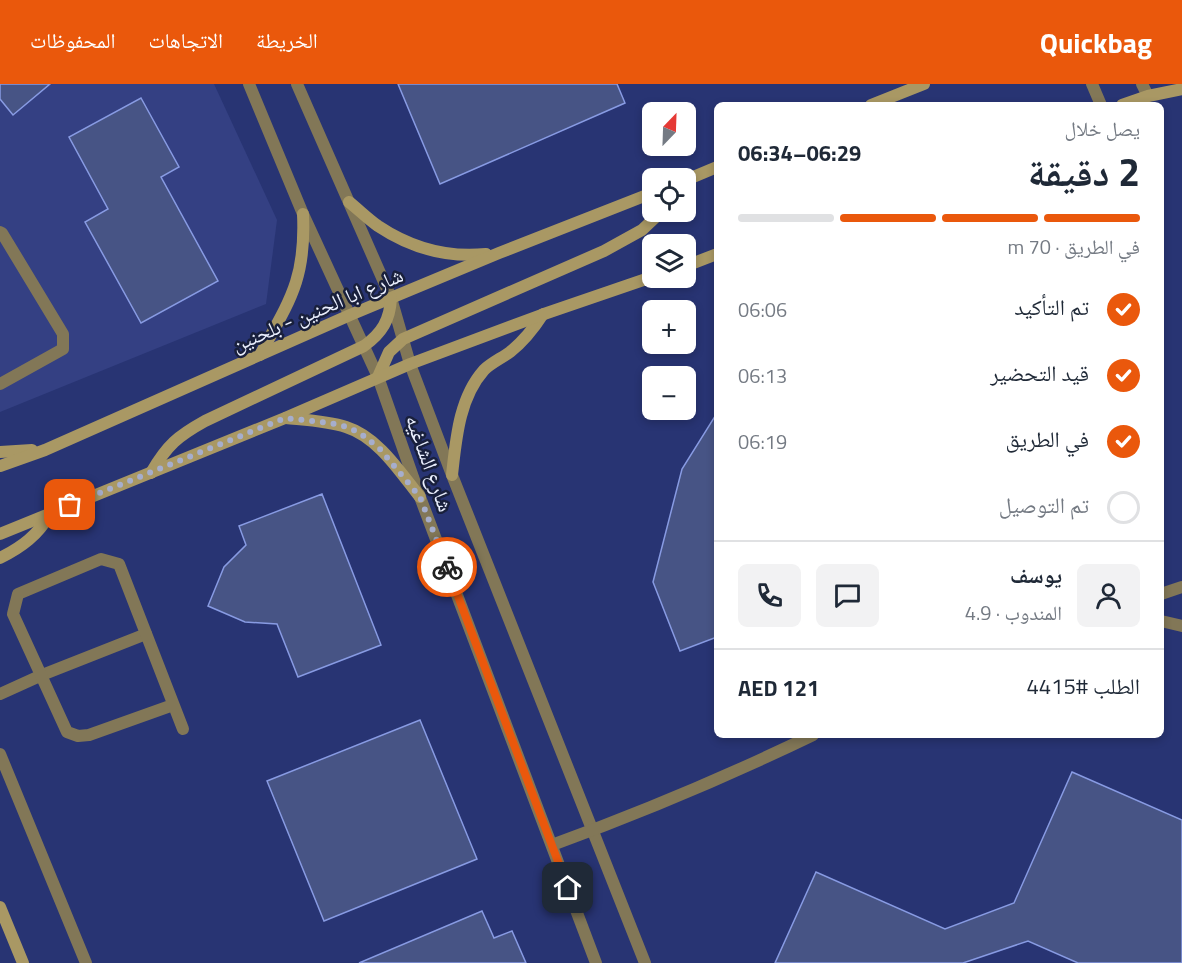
<!DOCTYPE html>
<html lang="ar">
<head>
<meta charset="utf-8">
<style>
	:root { --surface:#fff; --page:#f2f2f3; --text:#1f2937; --muted:#747a83; --line:#e0e1e3; --accent:#ea580c }
	body { margin:0; font-family:"Titillium Web","Noto Naskh Arabic",sans-serif; background:var(--page); color:var(--text); direction:rtl; height:100vh; display:flex; flex-direction:column; font-size:22px; white-space:nowrap }
	* { box-sizing:border-box; margin:0 }
	p { font-size:20px; color:var(--muted) }
	.icon { flex:none; width:33px; height:33px; fill:none; stroke:currentColor; stroke-width:2; stroke-linecap:round; stroke-linejoin:round }
	.map { position:relative; flex:1; overflow:hidden; direction:ltr }
	.sheet { position:absolute; left:714px; top:18px; width:450px; height:636px; display:flex; flex-direction:column; background:var(--surface); border-radius:9px; box-shadow:0 3px 9px #0003; direction:rtl }
	.sheet>* { flex:none }
	.needle { width:39px; rotate:23deg }
	.fabs { position:absolute; left:642px; top:18px; display:grid; gap:12px }
	.fabs a { display:grid; place-items:center; width:54px; height:54px; border-radius:9px; background:var(--surface); box-shadow:0 3px 9px #0003; font-size:30px }
	.pin { position:absolute; display:grid; place-items:center; width:51px; height:51px; color:#fff; margin:-26px; border-radius:12px; box-shadow:0 3px 9px #0006 }
	.courier { position:absolute; display:grid; place-items:center; width:60px; height:60px; margin:-30px; border:4px solid #ea580c; border-radius:50%; background:#fff; color:#222; box-shadow:0 2px 8px #0007 }
	.headline em { font-style:normal; font-weight:700 }
	.headline div { display:flex; flex-direction:column-reverse }
	.headline { display:flex; align-items:center; justify-content:space-between; height:102px; padding:0 24px }
	h1 { font-size:39px; font-weight:700; line-height:45px }
	.bar { display:grid; grid-template-columns:repeat(4,1fr); gap:9px 6px; align-content:center; height:72px; padding:0 24px }
	.bar i { height:8px; border-radius:4px; background:var(--line) }
	.bar .current { background:var(--accent) }
	.bar p { grid-column:span 4 }
	.line { display:flex; align-items:center; gap:15px; padding:0 24px; border-top:2px solid var(--line) }
	.line div { flex:1 }
	.round { display:grid; place-items:center; flex:none; width:63px; height:63px; border-radius:9px; background:var(--page) }
	ol { padding:0 24px; list-style:none }
	li { display:flex; align-items:center; gap:18px; height:66px }
	li p { margin-inline-start:auto }
	li .icon { padding:6px; border-radius:50%; background:var(--accent); color:#fff; stroke-width:4 }
	li:last-child { color:var(--muted) }
	li i { width:33px; height:33px; border:3px solid var(--line); border-radius:50% }
	header { display:flex; align-items:center; gap:36px; box-sizing:border-box; height:84px; padding:0 30px; background:var(--accent); color:#fff }
	header strong { font-size:28px }
	nav { display:flex; gap:33px; margin-inline-start:auto; font-size:21px }
	.map>svg:first-child { display:block }
	.built { fill:#344083 }
	.building { fill:#475485; stroke:#889be3; stroke-width:1.5 }
	.lines { fill:none; stroke-linecap:round; stroke-linejoin:round }
	.lane { stroke:#827757; stroke-width:12 }
	.street { stroke:#827757; stroke-width:12 }
	.secondary { stroke:#a99864; stroke-width:12 }
	.done { stroke:#a6aecd; stroke-width:6; stroke-dasharray:0 10.8 }
	.route { stroke:#ea580c; stroke-width:8 }
	.labels { text-anchor:middle; dominant-baseline:central; stroke-width:5; stroke-linejoin:round; paint-order:stroke }
	.street-label { font-size:21px; fill:#eaeffe; stroke:#19203c }
</style>
</head>
<body>
<header>
<strong>Quickbag</strong>
<nav><a>الخريطة</a><a>الاتجاهات</a><a>المحفوظات</a></nav>
</header>
<div class="map">
<svg width="1182" height="879" viewBox="0 0 1182 879">
	<rect width="100%" height="100%" fill="#283473"/>
	<!-- built -->
	<path class="built" d="M0 0H214L277 136 266 220 0 328Z"/>
	<!-- building -->
	<g class="building">
		<path d="M0 0H50L13 31 0 15Z"/>
		<path d="M398 0H617L625 19 440 100Z"/>
		<path d="M141 14 179 83 161 93 218 197 141 239 85 138 108 125 69 53Z"/>
		<path d="M717 329V553L680 567 653 498 682 385Z"/>
		<path d="M322 410 381 561 298 593 277 540 245 538 208 522 224 483 246 461 239 442Z"/>
		<path d="M420 636 477 775 324 837 267 697Z"/>
		<path d="M1072 688 1182 736V879H1078L1028 857 963 879H775L816 788 945 845 1014 819Z"/>
		<path d="M482 827 494 854 512 847 526 879H359Z"/>
	</g>
	<g class="lines">
		<!-- lane -->
		<g class="lane">
			<path d="M0 148 2 149 63 250V265L0 300"/>
			<path d="M0 610 42 591 146 550"/>
			<path d="M173 621 89 651 78 652 67 648 13 530 18 510 101 475 119 480 183 645"/>
			<path d="M0 670 86 879"/>
		</g>
		<!-- street -->
		<g class="street">
			<path d="M249 0 303 130 378 293 420 413 596 879"/>
			<path d="M297 0 391 214 410 280 452 391 645 879"/>
			<path d="M1092 0 1101 21"/>
			<path d="M1142 0 1148 12"/>
			<path d="M1161 510 1182 503"/>
			<path d="M1161 537 1182 542"/>
			<path d="M552 761C640 729 728 692 813 651"/>
		</g>
		<!-- secondary -->
		<g class="secondary">
			<path d="M871 21 924 0"/>
			<path d="M1122 21 1148 12 1182 5"/>
			<path d="M686 96 717 83"/>
			<path d="M349 118C359 126 368 135 378 142 411 164 447 174 486 170"/>
			<path d="M686 182 717 170"/>
			<path d="M260 271C290 216 306 195 303 130"/>
			<path d="M378 293 389 268 403 255 604 167 642 146 661 128"/>
			<path d="M286 334C306 336 328 337 346 343 378 353 400 388 420 413"/>
			<path d="M0 368 32 366"/>
			<path d="M0 382 45 366 350 231 499 169 652 109"/>
			<path d="M151 389C167 361 178 352 205 337L364 262C382 249 390 236 391 214"/>
			<path d="M452 391C456 355 459 314 484 286 491 279 502 274 510 268 524 257 534 244 543 230"/>
			<path d="M0 450 285 334 410 280 544 230 652 193"/>
			<path d="M0 474C22 463 38 451 50 430"/>
			<path d="M0 823 23 879"/>
		</g>
	</g>
	<g class="lines">
		<!-- done -->
		<path class="done" d="M70 421 285 334 330 339 347 343 360 349 380 365 420 413 447 483"/>
		<!-- route -->
		<path class="route" d="M447 483 568 804"/>
	</g>
	<g class="labels">
		<!-- street labels -->
		<g class="street-label">
			<text transform="translate(317 225) rotate(-23)">شارع ابا الحنين - بلحنين</text>
			<text transform="translate(430 379) rotate(70)">شارع الشاغيه</text>
		</g>
	</g>
</svg>
<div class="fabs">
<a><svg class="needle" viewBox="-14 -14 28 28"><path d="M0-13l5 13h-10z" fill="#e53935"/><path d="M0 13l5-13h-10z" fill="#747a83"/></svg></a>
<a><svg class="icon" aria-label="locate" viewBox="0 0 24 24"><circle cx="12" cy="12" r="6"/><path d="M12 2v4M12 18v4M2 12h4M18 12h4"/></svg></a>
<a><svg class="icon" aria-label="layers" viewBox="0 0 24 24"><path d="M12 4l9 5-9 5-9-5zM3 14l9 5 9-5"/></svg></a>
<a>+</a>
<a>−</a>
</div>
<div class="pin" style="left:70px;top:421px;background:#ea580c"><svg class="icon" aria-label="bag" viewBox="0 0 24 24"><path d="M5 8h14l-1 12H6zM9 8a3 3 0 0 1 6 0"/></svg></div>
<div class="pin" style="left:568px;top:804px;background:#1f2937"><svg class="icon" aria-label="home" viewBox="0 0 24 24"><path d="M3 11l9-7 9 7M6 9v11h12V9"/></svg></div>
<div class="courier" style="left:447px;top:483px"><svg class="icon" aria-label="bike" viewBox="0 0 24 24"><circle cx="6" cy="16" r="4"/><circle cx="18" cy="16" r="4"/><path d="M6 16l4-8h5l3 8M10 8l3 8H6M13 5h3"/></svg></div>
<section class="sheet">
<div class="headline"><div><h1>2 دقيقة</h1><p>يصل خلال</p></div><em>06:29–06:34</em></div>
<div class="bar"><i class="current"></i><i class="current"></i><i class="current"></i><i></i><p>في الطريق · 70 m</p></div>
<ol>
<li><svg class="icon" aria-label="check" viewBox="0 0 24 24"><path d="M5 12l5 5 9-10"/></svg>تم التأكيد<p>06:06</p></li>
<li><svg class="icon" aria-label="check" viewBox="0 0 24 24"><path d="M5 12l5 5 9-10"/></svg>قيد التحضير<p>06:13</p></li>
<li><svg class="icon" aria-label="check" viewBox="0 0 24 24"><path d="M5 12l5 5 9-10"/></svg>في الطريق<p>06:19</p></li>
<li><i></i>تم التوصيل</li>
</ol>
<div class="line" style="height:108px"><a class="round"><svg class="icon" aria-label="person" viewBox="0 0 24 24"><circle cx="12" cy="8" r="4"/><path d="M4 21q1-7 8-7t8 7"/></svg></a><div><b>يوسف</b><p>المندوب · 4.9</p></div><a class="round"><svg class="icon" aria-label="chat" viewBox="0 0 24 24"><path d="M4 5h16v11H9l-5 4z"/></svg></a><a class="round"><svg class="icon" aria-label="phone" viewBox="0 0 24 24"><path d="M5 4h4l2 5-3 2q2 4 5 5l2-3 5 2v4C11 20 4 13 5 4z"/></svg></a></div>
<div class="line" style="height:78px"><div>الطلب #4415</div><b>AED 121</b></div>
</section>
</div>
</body>
</html>
